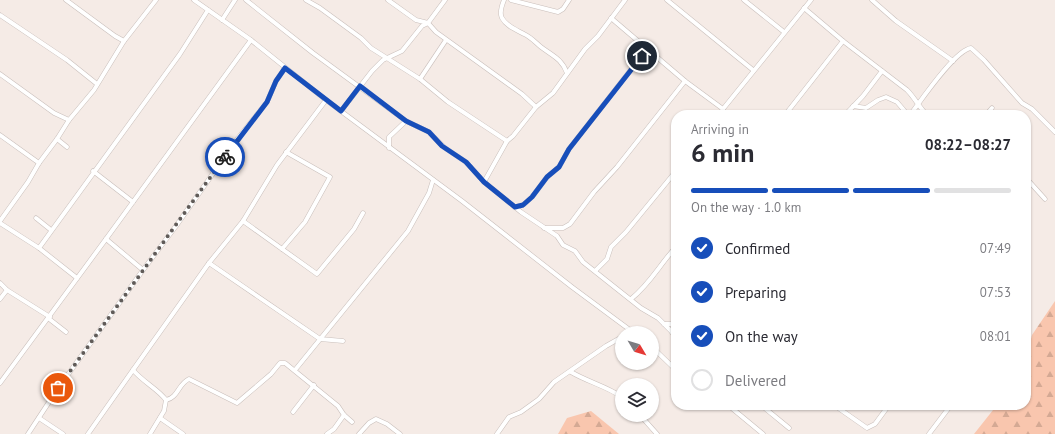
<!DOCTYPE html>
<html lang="en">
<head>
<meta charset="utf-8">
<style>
	:root { --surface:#fff; --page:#f7f7f7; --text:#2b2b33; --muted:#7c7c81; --line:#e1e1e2; --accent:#174eba }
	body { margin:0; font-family:"PT Sans",sans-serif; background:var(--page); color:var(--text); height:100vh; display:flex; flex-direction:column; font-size:15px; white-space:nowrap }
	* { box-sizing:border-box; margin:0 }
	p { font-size:13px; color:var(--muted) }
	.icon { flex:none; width:22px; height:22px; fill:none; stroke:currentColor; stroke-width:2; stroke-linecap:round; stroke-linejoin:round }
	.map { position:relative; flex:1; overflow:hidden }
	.panel { position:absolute; left:671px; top:110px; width:360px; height:300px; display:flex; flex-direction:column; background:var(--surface); border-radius:16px; box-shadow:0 1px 3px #0004 }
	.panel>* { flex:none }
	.needle { width:26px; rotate:128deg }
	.fabs { position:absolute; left:615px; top:326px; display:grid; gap:8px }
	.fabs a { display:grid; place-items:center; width:44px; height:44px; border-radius:50%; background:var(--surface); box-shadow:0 1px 3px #0004; font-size:20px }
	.pin { position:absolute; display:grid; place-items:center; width:34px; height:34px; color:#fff; margin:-17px; border:2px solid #fff; border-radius:50%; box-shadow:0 1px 4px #0007 }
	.courier { position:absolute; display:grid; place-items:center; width:40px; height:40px; margin:-20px; border:3px solid #174eba; border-radius:50%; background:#fff; color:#222; box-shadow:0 1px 5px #0007 }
	.head em { font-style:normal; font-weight:600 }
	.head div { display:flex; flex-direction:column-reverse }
	.head { display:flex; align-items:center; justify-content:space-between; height:68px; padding:0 20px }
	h1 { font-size:26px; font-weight:600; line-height:30px }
	.bar { display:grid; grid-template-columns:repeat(4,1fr); gap:6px 4px; align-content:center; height:48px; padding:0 20px }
	.bar i { height:5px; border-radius:3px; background:var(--line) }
	.bar .active { background:var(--accent) }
	.bar p { grid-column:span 4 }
	ol { padding:0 20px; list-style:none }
	li { display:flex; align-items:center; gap:12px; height:44px }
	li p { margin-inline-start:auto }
	li .icon { padding:4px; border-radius:50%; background:var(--accent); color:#fff; stroke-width:4 }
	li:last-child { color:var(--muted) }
	li i { width:22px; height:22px; border:2px solid var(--line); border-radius:50% }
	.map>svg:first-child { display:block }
	.forest { fill:url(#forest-firs) }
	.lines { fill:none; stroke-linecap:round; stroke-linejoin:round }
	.minor-casing { stroke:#c9bfbb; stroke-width:5 }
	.minor { stroke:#fff; stroke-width:4 }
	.done { stroke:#605b58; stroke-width:4; stroke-dasharray:0 7.2 }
	.route { stroke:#174eba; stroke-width:5 }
</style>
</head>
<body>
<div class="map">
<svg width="1055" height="434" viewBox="0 0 1055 434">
	<defs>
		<pattern id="forest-firs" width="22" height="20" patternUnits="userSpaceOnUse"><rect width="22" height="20" fill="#f9c6ae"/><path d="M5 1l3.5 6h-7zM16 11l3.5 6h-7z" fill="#d4a994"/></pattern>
	</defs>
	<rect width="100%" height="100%" fill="#f5ebe6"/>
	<!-- forest -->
	<g class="forest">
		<path d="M1055 301V434H974L997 405H1026V358L1032 335Z"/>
		<path d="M591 411 619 434H558L567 418Z"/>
	</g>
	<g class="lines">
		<!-- minor casing -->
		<g class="minor-casing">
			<g id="minor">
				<path d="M66 0 115 36 124 41"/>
				<path d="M194 0 251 40 326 100 462 201 572 287 634 333"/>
				<path d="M246 0 313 53 406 121 429 132 445 148 466 162 484 182 521 212 557 236 563 245 575 251 583 262 641 308 658 318 671 331 676 338"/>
				<path d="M306 0 320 8 361 38 371 48 420 79 448 102 507 141"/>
				<path d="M388 0 416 20 428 23 436 32 522 94 536 107"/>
				<path d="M504 0C502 5 499 13 502 18 506 26 517 30 524 34 531 37 536 43 541 47 553 56 562 59 567 73"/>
				<path d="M511 0 558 12 563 9 569 0"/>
				<path d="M667 0 753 70"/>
				<path d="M744 0 784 32"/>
				<path d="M872 0 896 21 953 61"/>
				<path d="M804 8 843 41 907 90C915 98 918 106 927 115"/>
				<path d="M0 15 67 60 97 84"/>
				<path d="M611 18 685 81 723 109"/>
				<path d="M222 20 235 0"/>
				<path d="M0 74 54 113 69 120"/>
				<path d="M420 79 446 40"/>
				<path d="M853 106 866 108 878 100 886 97 897 102 908 115"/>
				<path d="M341 111 372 71 383 60 402 51 422 26 428 23 445 0"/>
				<path d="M720 115 723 109 811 0"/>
				<path d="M785 115 843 41"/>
				<path d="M845 115 863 96 882 71"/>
				<path d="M910 115C920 102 955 50 971 48L984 60 1022 103 1032 109 1055 132"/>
				<path d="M986 115 992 108"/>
				<path d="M0 135 39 163"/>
				<path d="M57 139 67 147"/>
				<path d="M389 148V137L406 121"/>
				<path d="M93 171 133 202"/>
				<path d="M1026 178 1045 199"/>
				<path d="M484 182 507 141 513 136 536 107 553 93 585 49 598 36 625 0"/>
				<path d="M515 207 523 205 532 197 547 177 559 167 569 149 647 49"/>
				<path d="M36 218 51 230"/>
				<path d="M0 221 28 182 39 163 57 139 69 120 94 90 124 41 156 0"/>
				<path d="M243 221 317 274 354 229 363 213"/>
				<path d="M0 223 39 248 77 278"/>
				<path d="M544 228H563L570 224 594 192 617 167 685 81"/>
				<path d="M39 248 180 54 208 10"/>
				<path d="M282 249 305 222 330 177 286 152"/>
				<path d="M209 263 320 339 343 341"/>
				<path d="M143 270 106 239 251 40"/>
				<path d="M596 270 607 259 611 247 626 232 676 171"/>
				<path d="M0 283 7 290 50 317"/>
				<path d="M0 299 7 290"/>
				<path d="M631 299C650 284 660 264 676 247"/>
				<path d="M48 318 66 332"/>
				<path d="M664 324H676"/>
				<path d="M652 347 676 370"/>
				<path d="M295 370 408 231 429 193 433 180"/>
				<path d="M571 372C588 382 606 386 622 397"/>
				<path d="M0 383 106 239"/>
				<path d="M166 400C178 398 178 384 189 379L237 403 271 374 280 363H285L338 406 344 415 352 422"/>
				<path d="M728 405 763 434"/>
				<path d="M761 405 789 428"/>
				<path d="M834 405 867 428 875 424 889 405"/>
				<path d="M293 412 314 385"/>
				<path d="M640 415 657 434"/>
				<path d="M39 418 63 434"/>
				<path d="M160 418 183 434"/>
				<path d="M28 434 59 387 143 270 176 226 238 138 267 102 276 81 285 68"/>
				<path d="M88 434 133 370"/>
				<path d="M150 434 164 411 166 400C158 389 143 382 133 370L209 263 243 221 277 165 326 100"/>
				<path d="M327 434 334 429 344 415"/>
				<path d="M359 434 369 423 376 419 387 424 400 434"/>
				<path d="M497 434 509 417 521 412 539 399 554 382 606 346 622 337"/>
				<path d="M929 434 951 405"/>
			</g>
		</g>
		<!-- minor -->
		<use href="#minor" class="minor"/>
	</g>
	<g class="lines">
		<!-- done -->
		<path class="done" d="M58 388 225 157"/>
		<!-- route -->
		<path class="route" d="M225 157 267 102 276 81 285 68 341 111 360 86 406 121 429 132 442 146 466 162 484 182 515 207 523 205 532 197 547 177 559 167 569 149 642 56"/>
	</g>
</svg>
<div class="fabs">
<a><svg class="needle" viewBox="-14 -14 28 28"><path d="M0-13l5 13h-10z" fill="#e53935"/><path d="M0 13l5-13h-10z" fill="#7c7c81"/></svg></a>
<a><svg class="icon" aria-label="layers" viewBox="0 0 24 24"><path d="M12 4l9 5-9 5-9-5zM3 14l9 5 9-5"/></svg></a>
</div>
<div class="pin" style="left:58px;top:388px;background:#ea580c"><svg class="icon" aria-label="bag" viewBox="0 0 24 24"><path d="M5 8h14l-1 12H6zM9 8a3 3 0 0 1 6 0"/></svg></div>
<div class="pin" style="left:642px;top:56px;background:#1f2937"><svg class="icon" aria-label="home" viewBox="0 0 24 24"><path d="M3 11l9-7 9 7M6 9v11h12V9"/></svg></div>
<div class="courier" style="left:225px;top:157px"><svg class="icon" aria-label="bike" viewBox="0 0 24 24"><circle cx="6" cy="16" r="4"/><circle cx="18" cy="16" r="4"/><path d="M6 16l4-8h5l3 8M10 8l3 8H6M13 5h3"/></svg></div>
<section class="panel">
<div class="head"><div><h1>6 min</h1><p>Arriving in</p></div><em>08:22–08:27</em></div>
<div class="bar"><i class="active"></i><i class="active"></i><i class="active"></i><i></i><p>On the way · 1.0 km</p></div>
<ol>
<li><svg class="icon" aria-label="check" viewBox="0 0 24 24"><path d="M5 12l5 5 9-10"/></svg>Confirmed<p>07:49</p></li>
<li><svg class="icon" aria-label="check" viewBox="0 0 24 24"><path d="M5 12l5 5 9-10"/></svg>Preparing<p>07:53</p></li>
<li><svg class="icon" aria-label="check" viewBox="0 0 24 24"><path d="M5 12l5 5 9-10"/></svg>On the way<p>08:01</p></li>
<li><i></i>Delivered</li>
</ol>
</section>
</div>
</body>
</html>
